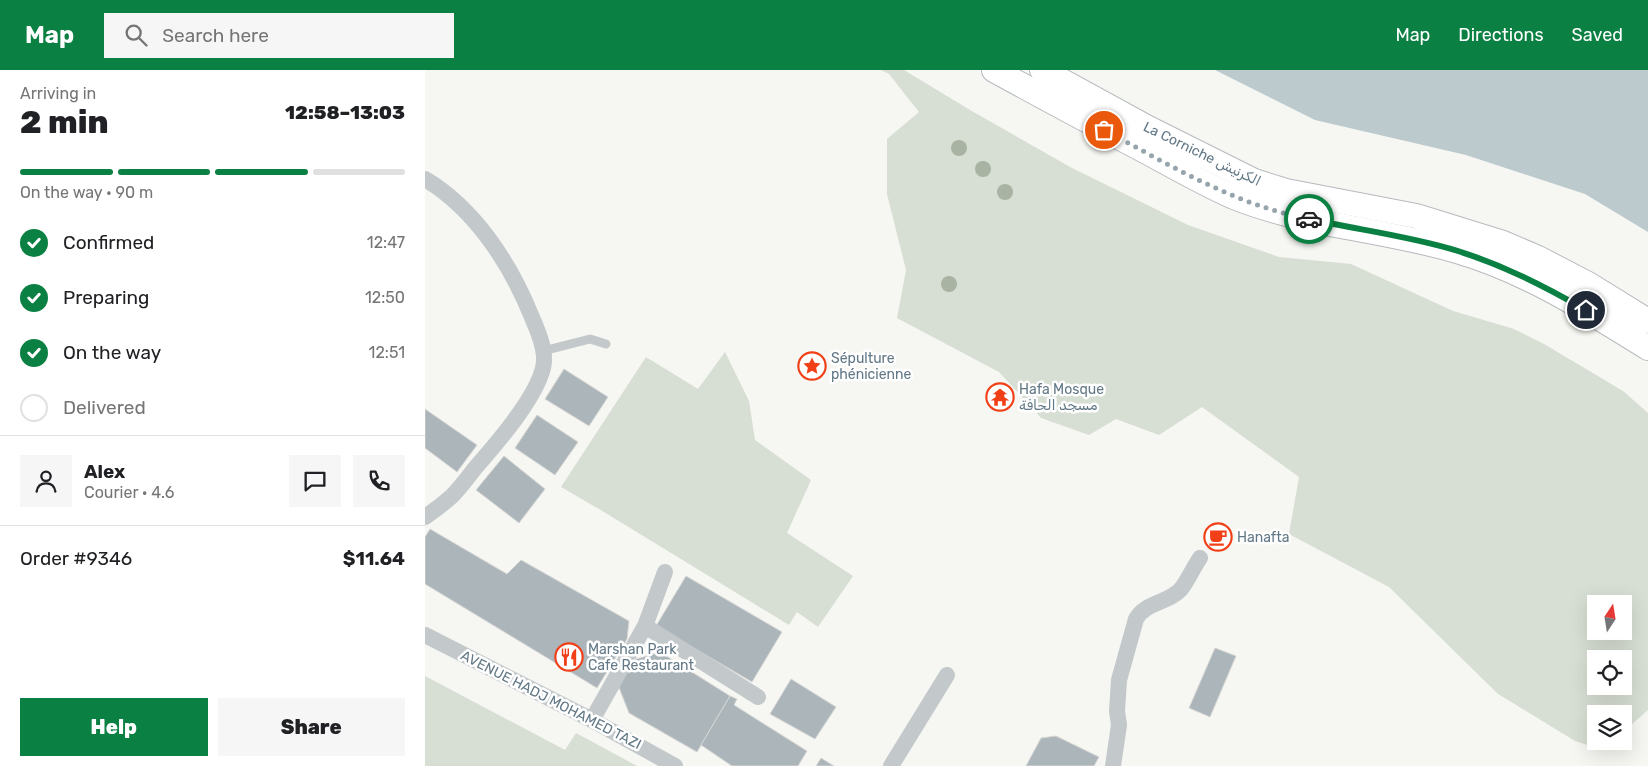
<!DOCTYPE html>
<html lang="en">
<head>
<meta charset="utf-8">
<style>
	:root { --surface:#fff; --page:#f6f6f6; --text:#202124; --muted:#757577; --line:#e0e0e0; --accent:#0b8043 }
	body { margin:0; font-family:Rubik,"Noto Sans Arabic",sans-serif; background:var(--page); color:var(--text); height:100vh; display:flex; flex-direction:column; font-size:19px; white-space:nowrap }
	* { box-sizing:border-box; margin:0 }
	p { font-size:16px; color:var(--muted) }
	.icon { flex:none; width:28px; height:28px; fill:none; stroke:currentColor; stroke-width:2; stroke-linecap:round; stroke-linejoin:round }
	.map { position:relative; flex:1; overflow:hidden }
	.sheet { display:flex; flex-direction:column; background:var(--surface); width:425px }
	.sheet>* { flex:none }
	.needle { width:32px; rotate:12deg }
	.fabs { position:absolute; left:1162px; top:525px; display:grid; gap:10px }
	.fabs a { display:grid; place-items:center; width:45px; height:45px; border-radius:0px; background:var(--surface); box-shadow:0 5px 20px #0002; font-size:25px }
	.pin { position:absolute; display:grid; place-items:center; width:42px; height:42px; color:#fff; margin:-21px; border:2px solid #fff; border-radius:50%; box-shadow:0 1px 5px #0007 }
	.courier { position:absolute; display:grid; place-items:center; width:50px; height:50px; margin:-25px; border:4px solid #0b8043; border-radius:50%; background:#fff; color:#222; box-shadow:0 1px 6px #0007 }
	.head em { font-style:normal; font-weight:800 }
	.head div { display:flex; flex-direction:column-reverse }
	.head { display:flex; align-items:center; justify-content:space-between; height:85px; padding:0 20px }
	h1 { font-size:32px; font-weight:800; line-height:38px }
	.bar { display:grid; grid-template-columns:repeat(4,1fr); gap:8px 5px; align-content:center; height:60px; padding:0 20px }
	.bar i { height:6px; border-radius:4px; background:var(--line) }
	.bar .selected { background:var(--accent) }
	.bar p { grid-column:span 4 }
	.line { display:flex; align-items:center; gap:12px; padding:0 20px; border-top:1px solid var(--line) }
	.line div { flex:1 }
	.round { display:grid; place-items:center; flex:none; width:52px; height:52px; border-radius:0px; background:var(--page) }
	ol { padding:0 20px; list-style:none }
	li { display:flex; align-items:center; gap:15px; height:55px }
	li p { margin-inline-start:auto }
	li .icon { padding:5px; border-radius:50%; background:var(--accent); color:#fff; stroke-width:4 }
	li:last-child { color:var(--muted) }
	li i { width:28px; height:28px; border:2px solid var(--line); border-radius:50% }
	.primary-button { display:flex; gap:10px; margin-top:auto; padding:10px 20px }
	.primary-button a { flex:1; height:58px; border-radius:0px; background:var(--accent); color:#fff; font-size:20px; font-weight:800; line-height:58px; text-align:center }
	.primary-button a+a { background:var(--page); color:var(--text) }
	header { display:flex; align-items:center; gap:30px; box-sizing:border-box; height:70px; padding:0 25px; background:var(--accent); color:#fff }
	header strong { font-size:24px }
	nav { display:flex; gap:28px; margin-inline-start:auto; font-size:18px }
	.search { width:350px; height:45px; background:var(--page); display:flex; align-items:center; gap:12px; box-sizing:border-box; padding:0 18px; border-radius:0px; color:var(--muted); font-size:19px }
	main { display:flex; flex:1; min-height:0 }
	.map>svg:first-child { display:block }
	.green { fill:#d7ded3; fill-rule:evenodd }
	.water { fill:#bcc9cd }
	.building { fill:#abb5ba; stroke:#d7d7d5 }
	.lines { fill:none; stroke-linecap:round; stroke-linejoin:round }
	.secondary-casing { stroke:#b5bbbf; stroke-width:26 }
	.service { stroke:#c3c8cb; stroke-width:9 }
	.minor { stroke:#c3c8cb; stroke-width:16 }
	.secondary { stroke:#fff; stroke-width:24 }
	.tree { fill:#a8b3a3 }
	.done { stroke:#96a4ac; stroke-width:5; stroke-dasharray:0 9 }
	.route { stroke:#0b8043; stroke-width:6 }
	.labels { text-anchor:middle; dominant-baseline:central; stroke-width:5; stroke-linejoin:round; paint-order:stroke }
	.street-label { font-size:14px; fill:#627886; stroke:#fff }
	.poi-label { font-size:14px; fill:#627886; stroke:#fff; text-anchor:start }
</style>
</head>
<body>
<header>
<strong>Map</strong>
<div class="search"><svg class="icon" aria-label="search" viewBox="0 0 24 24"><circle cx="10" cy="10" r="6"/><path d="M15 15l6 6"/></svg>Search here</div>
<nav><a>Map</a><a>Directions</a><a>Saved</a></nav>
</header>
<main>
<section class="sheet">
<div class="head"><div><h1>2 min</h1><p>Arriving in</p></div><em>12:58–13:03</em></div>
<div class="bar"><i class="selected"></i><i class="selected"></i><i class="selected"></i><i></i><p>On the way · 90 m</p></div>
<ol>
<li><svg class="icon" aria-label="check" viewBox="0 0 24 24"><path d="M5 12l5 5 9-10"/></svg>Confirmed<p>12:47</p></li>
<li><svg class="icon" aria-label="check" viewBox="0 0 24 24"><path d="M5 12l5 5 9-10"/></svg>Preparing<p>12:50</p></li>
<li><svg class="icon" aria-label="check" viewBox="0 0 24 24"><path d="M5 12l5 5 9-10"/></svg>On the way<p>12:51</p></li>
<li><i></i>Delivered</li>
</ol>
<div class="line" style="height:90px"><a class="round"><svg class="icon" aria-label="person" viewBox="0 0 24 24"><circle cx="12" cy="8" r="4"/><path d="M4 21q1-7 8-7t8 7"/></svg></a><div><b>Alex</b><p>Courier · 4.6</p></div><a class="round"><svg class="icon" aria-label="chat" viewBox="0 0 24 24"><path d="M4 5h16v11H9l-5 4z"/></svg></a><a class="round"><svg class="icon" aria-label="phone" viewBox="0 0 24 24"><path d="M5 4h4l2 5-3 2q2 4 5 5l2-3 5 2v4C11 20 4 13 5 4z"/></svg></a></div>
<div class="line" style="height:65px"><div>Order #9346</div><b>$11.64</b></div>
<div class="primary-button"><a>Help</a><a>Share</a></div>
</section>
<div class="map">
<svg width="1223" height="696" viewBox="0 0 1223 696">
	<rect width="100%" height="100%" fill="#f6f6f2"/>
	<!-- green -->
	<g class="green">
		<path d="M456 0H479L545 40 647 98 763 155 854 187 926 194 1028 241 1089 259 1119 274 1198 321 1223 343V640L1199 661V644H1171V671H1187L1178 680 1150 671 1073 624 964 517 864 464 874 407 777 337 734 365 691 349 664 365 616 348 574 302 472 248 481 200 462 124V69L494 42 464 4ZM1171 534H1199V561H1171ZM1171 589H1199V616H1171Z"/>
		<path d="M300 282 324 331 330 370 386 410 362 463 428 506 393 557 372 542 364 555 179 442 136 417 221 287 273 319Z"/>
		<path d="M0 606 140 680 151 663 212 696H0Z"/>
	</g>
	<!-- water -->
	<path class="water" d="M790 0H1223V162L1160 124 1041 85 890 50Z"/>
	<!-- building -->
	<g class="building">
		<path d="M139 299 183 327 164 356 120 329Z"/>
		<path d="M0 339 52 375 32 402 0 378Z"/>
		<path d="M112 345 153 372 130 405 90 378Z"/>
		<path d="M79 386 120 419 94 453 51 420Z"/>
		<path d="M5 459 82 504 96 490 204 551 202 569 172 618 0 514V467Z"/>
		<path d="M261 506 357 562 327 612 231 556Z"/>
		<path d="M790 578 811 586 785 647 764 638Z"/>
		<path d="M235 582 305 626 272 682 204 643 193 615 208 590Z"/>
		<path d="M366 609 411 637 390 669 345 644Z"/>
		<path d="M305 626 312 629 309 635 382 681 373 696H307L276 675Z"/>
		<path d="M631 666 674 687 669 696H601L616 668Z"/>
		<path d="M396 688 409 696H391Z"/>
	</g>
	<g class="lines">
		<!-- secondary casing -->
		<g class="secondary-casing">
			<g id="secondary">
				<path d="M569 0C620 28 670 55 722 82 750 97 779 114 809 127 881 156 958 159 1032 181 1101 201 1162 240 1223 278"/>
				<path d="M617 0 723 58 829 111 861 121 991 146 1078 173 1113 188 1163 214 1223 251"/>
			</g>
		</g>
		<!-- service -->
		<path class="service" d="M118 281 165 269 181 274"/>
		<!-- minor -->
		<g class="minor">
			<path d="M0 109C49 138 85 193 106 245 112 259 120 277 119 292 116 323 71 374 51 397 43 407 36 417 27 426 18 434 9 441 0 447"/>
			<path d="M220 556 333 627"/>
			<path d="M0 565 167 650 250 696"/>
			<path d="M167 650 220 556 240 502"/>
			<path d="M466 696 522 605"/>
			<path d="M688 696 694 655 692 641 694 610 711 549C720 532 744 533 756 519 763 510 768 498 775 488"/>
		</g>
		<!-- secondary -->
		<use href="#secondary" class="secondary"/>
	</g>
	<!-- trees -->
	<g class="tree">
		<circle cx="534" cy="78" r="8"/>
		<circle cx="558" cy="99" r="8"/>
		<circle cx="580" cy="122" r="8"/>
		<circle cx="524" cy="214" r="8"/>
	</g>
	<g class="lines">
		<!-- done -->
		<path class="done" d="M679 60C745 95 810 135 884 149"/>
		<!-- route -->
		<path class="route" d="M884 149C934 160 985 166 1033 181 1080 196 1119 216 1161 240"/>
	</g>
	<!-- icons -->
	<defs>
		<g id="sight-ring" transform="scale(1.4375)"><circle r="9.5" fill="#fff" stroke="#f13f17" stroke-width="1.5"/><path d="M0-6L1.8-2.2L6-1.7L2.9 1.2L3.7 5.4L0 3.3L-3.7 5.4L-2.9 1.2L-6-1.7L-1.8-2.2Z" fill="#f13f17"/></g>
		<g id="temple-ring" transform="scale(1.4375)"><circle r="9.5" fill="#fff" stroke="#f13f17" stroke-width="1.5"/><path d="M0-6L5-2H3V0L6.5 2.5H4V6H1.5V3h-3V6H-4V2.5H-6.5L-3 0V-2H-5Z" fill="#f13f17"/></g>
		<g id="cafe-ring" transform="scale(1.4375)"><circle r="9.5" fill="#fff" stroke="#f13f17" stroke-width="1.5"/><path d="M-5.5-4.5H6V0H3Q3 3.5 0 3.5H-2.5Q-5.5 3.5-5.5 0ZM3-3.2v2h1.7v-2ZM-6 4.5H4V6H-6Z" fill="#f13f17"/></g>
		<g id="restaurant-ring" transform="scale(1.4375)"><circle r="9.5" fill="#fff" stroke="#f13f17" stroke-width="1.5"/><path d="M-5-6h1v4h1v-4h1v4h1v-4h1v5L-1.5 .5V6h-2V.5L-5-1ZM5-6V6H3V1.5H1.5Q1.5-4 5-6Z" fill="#f13f17"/></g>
	</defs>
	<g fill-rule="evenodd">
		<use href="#sight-ring" x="387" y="296"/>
		<use href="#temple-ring" x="575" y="327"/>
		<use href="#cafe-ring" x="793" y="467"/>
		<use href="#restaurant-ring" x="144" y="587"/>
	</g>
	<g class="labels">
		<!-- street labels -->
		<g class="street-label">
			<text transform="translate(777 84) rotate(26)">La Corniche الكرنيش</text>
			<text transform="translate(126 630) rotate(27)">AVENUE HADJ MOHAMED TAZI</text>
		</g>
		<!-- poi labels -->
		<g class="poi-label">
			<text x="406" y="288">Sépulture<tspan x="406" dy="16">phénicienne</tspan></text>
			<text x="594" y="319">Hafa Mosque<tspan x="594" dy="16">مسجد الحافة</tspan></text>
			<text x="812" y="467">Hanafta</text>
			<text x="163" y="579">Marshan Park<tspan x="163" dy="16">Cafe Restaurant</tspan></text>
		</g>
	</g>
</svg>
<div class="fabs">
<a><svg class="needle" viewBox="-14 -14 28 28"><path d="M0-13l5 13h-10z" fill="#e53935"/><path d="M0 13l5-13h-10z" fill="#757577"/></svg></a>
<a><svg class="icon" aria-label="locate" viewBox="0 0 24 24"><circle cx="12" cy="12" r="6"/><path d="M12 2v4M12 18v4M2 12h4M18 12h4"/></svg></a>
<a><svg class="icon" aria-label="layers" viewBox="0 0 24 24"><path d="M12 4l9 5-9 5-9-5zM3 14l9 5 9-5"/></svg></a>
</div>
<div class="pin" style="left:679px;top:60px;background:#ea580c"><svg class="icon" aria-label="bag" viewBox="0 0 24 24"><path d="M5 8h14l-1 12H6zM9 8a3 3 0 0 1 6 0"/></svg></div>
<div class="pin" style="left:1161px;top:240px;background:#1f2937"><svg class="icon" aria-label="home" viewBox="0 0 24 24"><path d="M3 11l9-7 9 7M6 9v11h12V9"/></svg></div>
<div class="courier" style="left:884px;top:149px"><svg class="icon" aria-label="car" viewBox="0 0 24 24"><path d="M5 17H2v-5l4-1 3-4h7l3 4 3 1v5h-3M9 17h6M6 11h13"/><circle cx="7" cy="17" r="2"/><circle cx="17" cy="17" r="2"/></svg></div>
</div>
</main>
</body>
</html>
